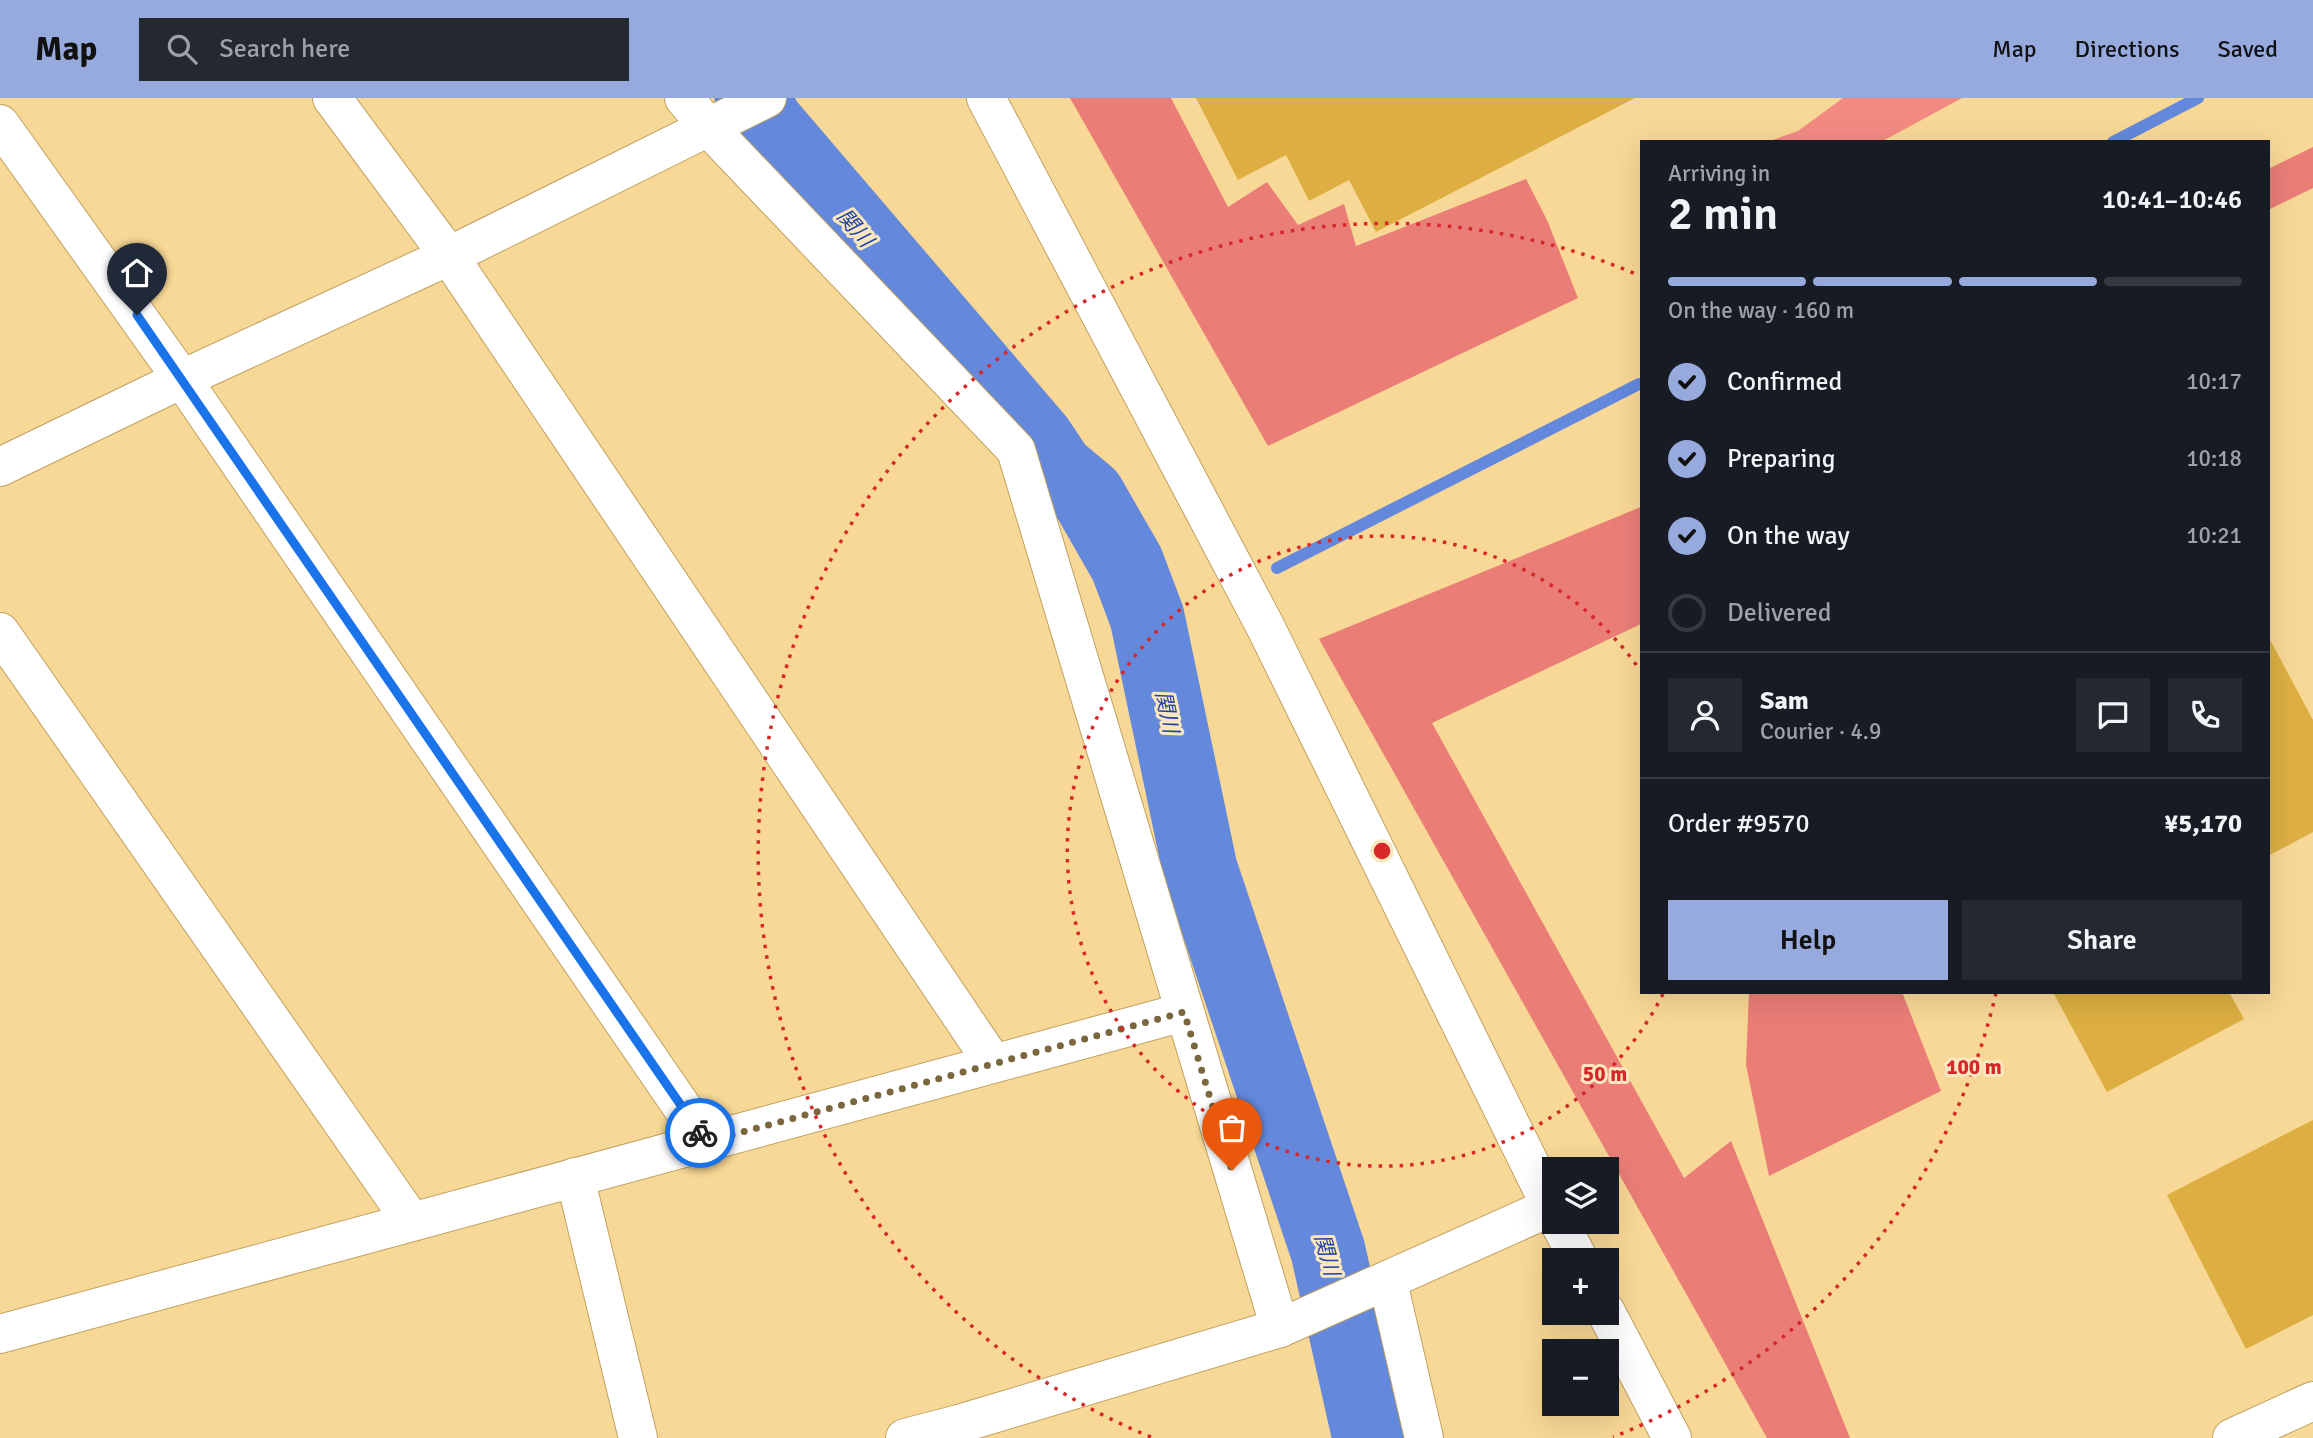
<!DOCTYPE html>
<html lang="en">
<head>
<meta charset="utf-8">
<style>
	:root { --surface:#171b24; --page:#242831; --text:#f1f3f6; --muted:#9ea1a6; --line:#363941; --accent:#97aade }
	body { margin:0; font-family:Signika,"Noto Sans JP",sans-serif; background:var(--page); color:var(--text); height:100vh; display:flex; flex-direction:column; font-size:26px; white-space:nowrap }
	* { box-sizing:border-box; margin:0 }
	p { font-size:23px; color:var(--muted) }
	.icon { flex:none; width:38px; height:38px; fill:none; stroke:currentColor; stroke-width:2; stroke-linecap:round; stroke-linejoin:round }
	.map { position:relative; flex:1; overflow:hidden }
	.sheet { position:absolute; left:1640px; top:42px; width:630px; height:854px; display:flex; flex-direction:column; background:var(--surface); border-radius:0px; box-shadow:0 7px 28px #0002 }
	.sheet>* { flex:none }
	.tools { position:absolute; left:1542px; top:1059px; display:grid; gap:14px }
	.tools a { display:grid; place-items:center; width:77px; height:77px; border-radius:0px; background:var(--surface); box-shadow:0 7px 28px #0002; font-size:35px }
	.pin { position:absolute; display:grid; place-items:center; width:60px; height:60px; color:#fff; margin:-72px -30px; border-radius:50% 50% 50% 0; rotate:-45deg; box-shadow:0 0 7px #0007 }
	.pin .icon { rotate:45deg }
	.courier { position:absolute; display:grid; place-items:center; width:70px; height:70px; margin:-35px; border:5px solid #1a73e8; border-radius:50%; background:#fff; color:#222; box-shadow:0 2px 9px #0007 }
	.headline em { font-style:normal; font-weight:600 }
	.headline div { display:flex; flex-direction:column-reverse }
	.headline { display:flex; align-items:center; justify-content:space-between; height:119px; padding:0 28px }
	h1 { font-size:46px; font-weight:600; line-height:52px }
	.bar { display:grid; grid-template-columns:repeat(4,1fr); gap:10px 7px; align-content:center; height:84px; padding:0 28px }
	.bar i { height:9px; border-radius:5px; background:var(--line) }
	.bar .selected { background:var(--accent) }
	.bar p { grid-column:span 4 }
	.line { display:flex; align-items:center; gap:18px; padding:0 28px; border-top:2px solid var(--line) }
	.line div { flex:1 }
	.round { display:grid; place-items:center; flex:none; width:74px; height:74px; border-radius:0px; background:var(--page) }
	ol { padding:0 28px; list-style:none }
	li { display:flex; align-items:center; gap:21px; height:77px }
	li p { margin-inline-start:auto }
	li .icon { padding:7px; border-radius:50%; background:var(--accent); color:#111; stroke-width:4 }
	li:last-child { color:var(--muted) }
	li i { width:38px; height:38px; border:4px solid var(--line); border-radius:50% }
	.cta { display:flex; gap:14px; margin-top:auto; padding:14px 28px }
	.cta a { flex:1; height:80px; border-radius:0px; background:var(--accent); color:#111; font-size:28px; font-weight:600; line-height:80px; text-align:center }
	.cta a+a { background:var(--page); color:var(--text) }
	header { display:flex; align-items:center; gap:42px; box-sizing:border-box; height:98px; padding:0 35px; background:var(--accent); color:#111 }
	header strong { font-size:33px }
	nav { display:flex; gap:38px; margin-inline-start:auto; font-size:24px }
	.search { width:490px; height:63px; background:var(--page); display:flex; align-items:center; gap:18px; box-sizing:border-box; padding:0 24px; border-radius:0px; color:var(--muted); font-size:26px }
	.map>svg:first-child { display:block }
	.green { fill:#f28a82 }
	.forest { fill:#ea7e77 }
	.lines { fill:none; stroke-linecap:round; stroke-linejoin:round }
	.stream { stroke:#6388dc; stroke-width:12 }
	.river { stroke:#6388dc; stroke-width:75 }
	.building { fill:#ddaf42 }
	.minor-casing { stroke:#c0a160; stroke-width:40 }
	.tertiary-casing { stroke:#c0a160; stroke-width:40 }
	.minor { stroke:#fff; stroke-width:38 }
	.tertiary { stroke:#fff; stroke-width:38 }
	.done { stroke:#7a673e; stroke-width:7; stroke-dasharray:0 12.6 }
	.route { stroke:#1a73e8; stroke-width:9 }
	.ring { fill:none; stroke:#d62828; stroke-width:3.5; stroke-dasharray:3.5 7 }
	.labels { text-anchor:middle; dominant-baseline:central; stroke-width:6; stroke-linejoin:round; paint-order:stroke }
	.water-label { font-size:21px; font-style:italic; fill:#1f42a4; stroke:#fae7c0 }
	.centre { fill:#d62828; stroke:#fae7c0; stroke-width:3.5 }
	.ring-label { font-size:21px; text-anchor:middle; font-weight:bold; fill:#d62828; stroke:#fae7c0; stroke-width:6; stroke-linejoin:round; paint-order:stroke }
</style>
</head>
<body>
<header>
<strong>Map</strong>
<div class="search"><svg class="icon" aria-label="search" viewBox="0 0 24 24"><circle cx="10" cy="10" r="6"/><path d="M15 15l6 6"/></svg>Search here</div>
<nav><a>Map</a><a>Directions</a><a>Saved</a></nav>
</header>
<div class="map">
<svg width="2313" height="1340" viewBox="0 0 2313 1340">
	<rect width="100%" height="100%" fill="#f8d896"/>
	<!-- green -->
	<path class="green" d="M1843 0H1962L1881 44H1767L1798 33Z"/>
	<!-- forest -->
	<g class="forest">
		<path d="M1070 0H1171L1228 109 1267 84 1298 127 1344 106 1356 148 1526 81 1547 122 1578 200 1268 348Z"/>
		<path d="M2313 49V90L2268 112V71Z"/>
		<path d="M1641 409V526L1432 625 1684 1080 1731 1043 1850 1340H1767L1319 541Z"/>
		<path d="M1749 894H1902L1941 993 1769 1078 1746 967Z"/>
	</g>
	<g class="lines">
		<!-- stream -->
		<g class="stream">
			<path d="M2113 44 2198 0"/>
			<path d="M1277 470 1639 286"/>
		</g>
		<!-- river -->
		<path class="river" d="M752 0 766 25 1037 342 1057 372 1088 398 1127 466 1147 519 1200 771 1328 1153 1370 1340"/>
	</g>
	<!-- building -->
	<g class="building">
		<path d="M1196 0H1635L1376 134 1349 82 1309 103 1286 57 1238 82Z"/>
		<path d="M2268 538 2313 622V734L2268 758Z"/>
		<path d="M2053 894H2229L2244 921 2107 994Z"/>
		<path d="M2313 1022V1217L2246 1251 2167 1097Z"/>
	</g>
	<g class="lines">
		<!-- minor casing -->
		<g class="minor-casing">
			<g id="minor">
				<path d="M332 0 449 158 993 965"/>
				<path d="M684 0 709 30 1016 352 1280 1230"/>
				<path d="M0 26 182 281 706 1044"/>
				<path d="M0 369 182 281 449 158 767 0"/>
				<path d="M0 534 412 1124"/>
				<path d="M575 1079 638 1340"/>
				<path d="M1388 1184 1424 1340"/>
				<path d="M0 1236 1184 914"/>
				<path d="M905 1340 959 1326 1280 1230 1551 1109"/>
			</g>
		</g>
		<!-- tertiary casing -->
		<g class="tertiary-casing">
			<g id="tertiary">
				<path d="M986 0 1265 528 1554 1115"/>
				<path d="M1559 1124 1579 1162"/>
				<path d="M1606 1214 1672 1340"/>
				<path d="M2232 1340 2313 1303"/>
			</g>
		</g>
		<!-- minor -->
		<use href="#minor" class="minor"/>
		<!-- tertiary -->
		<use href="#tertiary" class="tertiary"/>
	</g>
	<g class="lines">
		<!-- done -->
		<path class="done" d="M700 1035 706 1044 1184 914 1232 1072"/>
		<!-- route -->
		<path class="route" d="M137 217 700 1035"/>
	</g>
	<!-- distance rings -->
	<g class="ring">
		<path d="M1663 896A315 315 0 1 1 1640 572"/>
		<path d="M1996 895A630 630 0 0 1 1613 1339M1151 1339A630 630 0 1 1 1638 177"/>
	</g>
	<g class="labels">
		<!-- water labels -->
		<g class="water-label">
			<text transform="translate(855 130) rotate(49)">関川</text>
			<text transform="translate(1167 614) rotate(78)">関川</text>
			<text transform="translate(1327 1157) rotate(75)">関川</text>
		</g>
	</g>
	<circle cx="1382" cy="753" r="10" class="centre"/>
	<g class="ring-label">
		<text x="1974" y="976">100 m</text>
		<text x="1605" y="983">50 m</text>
	</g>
</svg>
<div class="tools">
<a><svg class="icon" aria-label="layers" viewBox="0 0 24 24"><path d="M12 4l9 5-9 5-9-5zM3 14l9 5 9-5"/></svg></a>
<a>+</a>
<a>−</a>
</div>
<div class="pin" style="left:1232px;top:1072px;background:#ea580c"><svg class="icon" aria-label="bag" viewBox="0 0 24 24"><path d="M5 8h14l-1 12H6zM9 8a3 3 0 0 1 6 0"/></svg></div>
<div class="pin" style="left:137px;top:217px;background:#1f2937"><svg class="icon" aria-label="home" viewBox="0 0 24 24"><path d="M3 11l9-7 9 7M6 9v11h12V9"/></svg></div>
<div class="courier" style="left:700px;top:1035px"><svg class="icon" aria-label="bike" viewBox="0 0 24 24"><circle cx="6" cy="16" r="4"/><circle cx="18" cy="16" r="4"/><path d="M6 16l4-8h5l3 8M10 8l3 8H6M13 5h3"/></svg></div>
<section class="sheet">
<div class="headline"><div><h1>2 min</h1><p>Arriving in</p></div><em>10:41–10:46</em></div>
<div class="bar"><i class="selected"></i><i class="selected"></i><i class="selected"></i><i></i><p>On the way · 160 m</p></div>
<ol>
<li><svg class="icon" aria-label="check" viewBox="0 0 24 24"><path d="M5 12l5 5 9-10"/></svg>Confirmed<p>10:17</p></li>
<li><svg class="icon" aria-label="check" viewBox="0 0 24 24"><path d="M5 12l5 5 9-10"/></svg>Preparing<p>10:18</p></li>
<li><svg class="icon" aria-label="check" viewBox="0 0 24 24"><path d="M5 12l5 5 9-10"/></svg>On the way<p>10:21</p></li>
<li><i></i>Delivered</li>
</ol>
<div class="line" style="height:126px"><a class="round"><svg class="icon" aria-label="person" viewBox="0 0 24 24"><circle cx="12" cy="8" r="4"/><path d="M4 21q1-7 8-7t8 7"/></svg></a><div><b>Sam</b><p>Courier · 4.9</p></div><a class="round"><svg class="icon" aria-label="chat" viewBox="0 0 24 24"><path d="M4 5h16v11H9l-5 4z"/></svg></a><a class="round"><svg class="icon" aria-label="phone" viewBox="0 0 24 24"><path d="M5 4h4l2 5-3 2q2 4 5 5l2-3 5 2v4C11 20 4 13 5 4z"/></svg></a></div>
<div class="line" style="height:91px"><div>Order #9570</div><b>¥5,170</b></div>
<div class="cta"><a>Help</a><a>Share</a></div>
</section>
</div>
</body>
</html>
